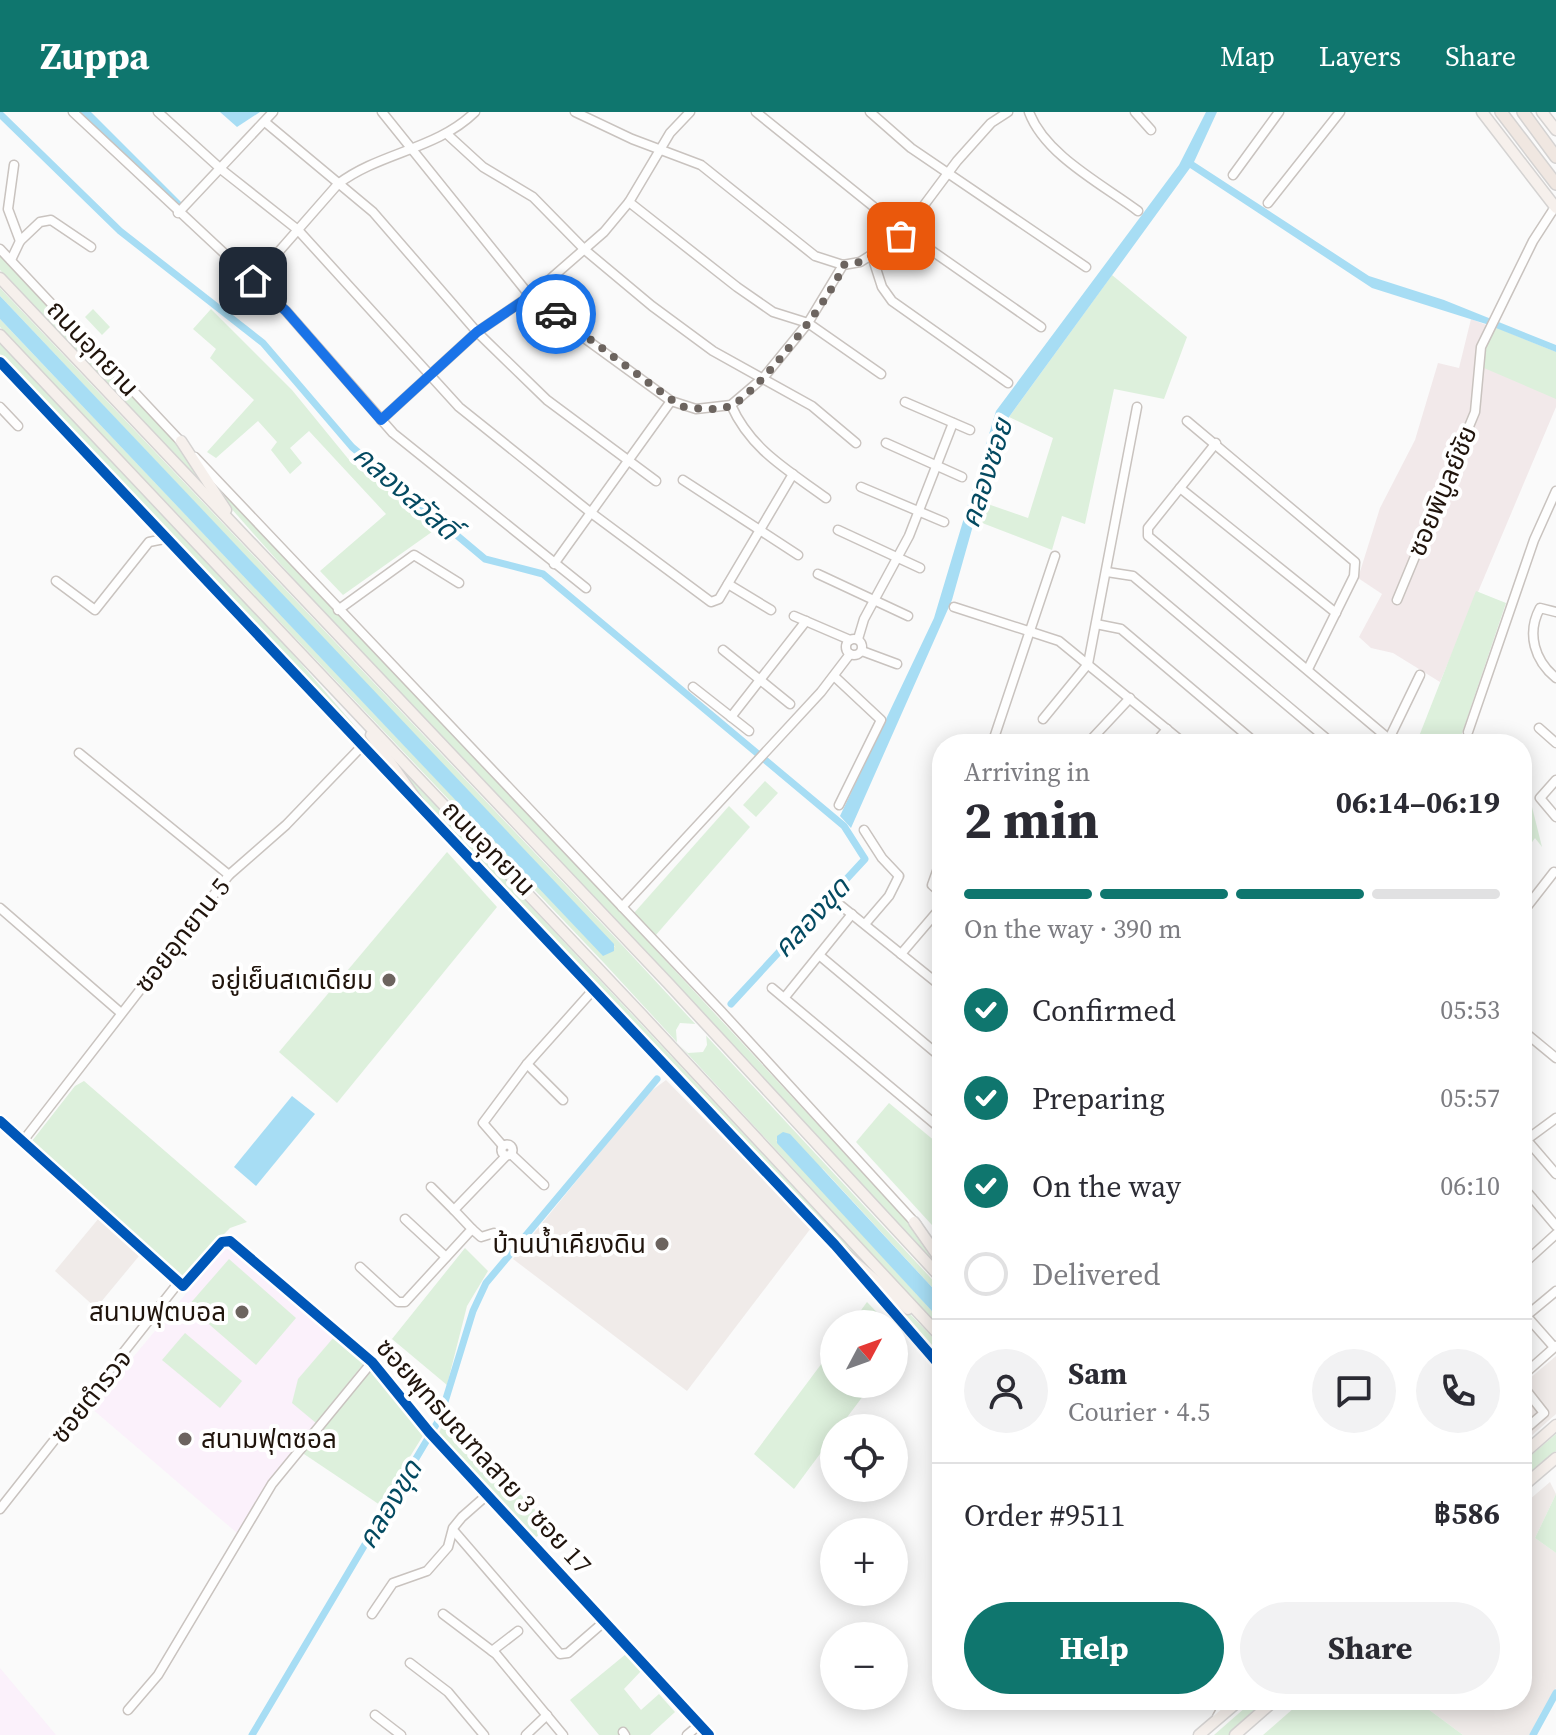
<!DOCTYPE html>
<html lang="en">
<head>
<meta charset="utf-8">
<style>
	:root { --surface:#fff; --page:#f2f2f3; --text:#2b2b33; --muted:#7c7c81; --line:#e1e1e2; --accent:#0f766e }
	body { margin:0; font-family:"Source Serif 4","Noto Sans Thai",serif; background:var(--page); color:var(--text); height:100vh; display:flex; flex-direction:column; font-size:30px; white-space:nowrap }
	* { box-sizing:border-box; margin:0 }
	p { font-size:26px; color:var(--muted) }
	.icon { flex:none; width:44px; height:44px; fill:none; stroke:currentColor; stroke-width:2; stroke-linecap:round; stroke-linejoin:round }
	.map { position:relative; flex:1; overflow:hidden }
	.side { position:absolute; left:932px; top:622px; width:600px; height:976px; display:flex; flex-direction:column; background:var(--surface); border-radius:32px; box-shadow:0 4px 20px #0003 }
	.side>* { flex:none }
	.needle { width:52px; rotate:49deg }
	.tools { position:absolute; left:820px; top:1198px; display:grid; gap:16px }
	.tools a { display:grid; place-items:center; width:88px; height:88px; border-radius:50%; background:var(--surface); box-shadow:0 4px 20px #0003; font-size:40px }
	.pin { position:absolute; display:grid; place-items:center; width:68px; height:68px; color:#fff; margin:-34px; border-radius:16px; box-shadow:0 4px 12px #0006 }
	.courier { position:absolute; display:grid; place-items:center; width:80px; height:80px; margin:-40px; border:6px solid #1a73e8; border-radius:50%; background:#fff; color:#222; box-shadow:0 2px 10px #0007 }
	.overview em { font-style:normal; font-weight:700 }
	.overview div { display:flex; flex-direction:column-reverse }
	.overview { display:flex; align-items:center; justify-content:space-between; height:136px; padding:0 32px }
	h1 { font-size:52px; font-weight:700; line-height:60px }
	.bar { display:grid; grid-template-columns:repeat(4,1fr); gap:12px 8px; align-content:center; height:96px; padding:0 32px }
	.bar i { height:10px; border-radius:6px; background:var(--line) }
	.bar .selected { background:var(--accent) }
	.bar p { grid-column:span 4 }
	.line { display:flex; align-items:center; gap:20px; padding:0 32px; border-top:2px solid var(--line) }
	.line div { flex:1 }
	.round { display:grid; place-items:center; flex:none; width:84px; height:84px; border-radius:42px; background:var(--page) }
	ol { padding:0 32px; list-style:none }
	li { display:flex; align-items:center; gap:24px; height:88px }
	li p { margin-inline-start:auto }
	li .icon { padding:8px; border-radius:50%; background:var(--accent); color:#fff; stroke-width:4 }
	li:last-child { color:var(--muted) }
	li i { width:44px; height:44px; border:4px solid var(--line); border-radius:50% }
	.primary-button { display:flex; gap:16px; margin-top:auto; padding:16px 32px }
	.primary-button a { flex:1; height:92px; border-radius:48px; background:var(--accent); color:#fff; font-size:32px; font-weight:700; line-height:92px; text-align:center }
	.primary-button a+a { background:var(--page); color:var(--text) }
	header { display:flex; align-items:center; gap:48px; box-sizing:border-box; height:112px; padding:0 40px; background:var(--accent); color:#fff }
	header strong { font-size:38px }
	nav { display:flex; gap:44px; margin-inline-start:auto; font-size:28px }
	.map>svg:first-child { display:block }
	.built { fill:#f0ebe9 }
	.industrial { fill:#f2e9ea }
	.education { fill:#fbf1fb }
	.green { fill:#ddf0dc }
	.water { fill:#a7ddf4 }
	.pier { fill:#fafafa }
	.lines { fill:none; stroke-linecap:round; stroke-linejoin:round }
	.canal { stroke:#a7ddf4; stroke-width:7 }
	.minor-casing { stroke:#c9c3bf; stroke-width:11 }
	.major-casing { stroke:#d5d3d2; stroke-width:13 }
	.highway-casing { stroke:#d5d3d2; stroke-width:14 }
	.minor { stroke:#fefefe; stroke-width:8 }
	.major { stroke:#f6f0ec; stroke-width:10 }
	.highway { stroke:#f0e7e1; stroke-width:11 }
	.cycleway-casing { stroke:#fff; stroke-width:15 }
	.cycleway { stroke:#0057b8; stroke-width:10 }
	.done { stroke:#6c645f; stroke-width:8; stroke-dasharray:0 14.4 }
	.route { stroke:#1a73e8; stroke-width:10 }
	.poi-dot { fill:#6c645f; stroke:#fff; stroke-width:3 }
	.labels { text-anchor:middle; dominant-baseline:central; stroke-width:8; stroke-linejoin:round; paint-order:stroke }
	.street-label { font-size:26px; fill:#20140c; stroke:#fff }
	.poi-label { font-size:26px; fill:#20140c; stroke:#fff; text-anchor:end }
	.water-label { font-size:28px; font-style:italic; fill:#044a61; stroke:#fff }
</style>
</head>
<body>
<header>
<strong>Zuppa</strong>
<nav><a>Map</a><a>Layers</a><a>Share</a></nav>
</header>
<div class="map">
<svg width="1556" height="1623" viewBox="0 0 1556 1623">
	<rect width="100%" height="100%" fill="#fafafa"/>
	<!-- built -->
	<g class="built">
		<path d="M666 968 811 1116 687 1279 513 1147 647 982Z"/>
		<path d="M99 1106 139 1144 96 1196 55 1159Z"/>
		<path d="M1556 1244V1302L1522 1332V1273Z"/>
		<path d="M1550 1370 1556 1382 1535 1426 1556 1441V1576L1530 1623H1463L1416 1588H1522V1394Z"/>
	</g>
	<!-- industrial -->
	<path class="industrial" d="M1471 207 1556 240V295L1440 570 1393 541 1371 536 1359 525 1382 482 1358 466 1380 396 1415 328 1438 251 1459 256Z"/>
	<!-- education -->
	<g class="education">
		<path d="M227 1132 364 1251 270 1367 237 1421 91 1296Z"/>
		<path d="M0 1556 56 1623H0Z"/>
	</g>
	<!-- green -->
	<g class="green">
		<path d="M0 142 177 332 205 370 202 372 0 158Z"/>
		<path d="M1112 163 1187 225 1164 287 1114 277 1085 412 1062 404 1052 438 977 409 982 390 1028 406 1053 326 1009 305Z"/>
		<path d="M0 176 623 834 942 1178V1186L823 1057 776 1028 942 1210V1218L604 851 0 215V207L507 742 616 836 0 184Z"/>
		<path d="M93 197 110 215 102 223 85 205Z"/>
		<path d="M211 197 292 278 350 349 436 417 343 483 320 459 386 402 309 319 290 336 302 351 290 362 271 338 277 330 258 309 216 346 207 340 254 288 210 246 216 237 193 217Z"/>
		<path d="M1495 215 1556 240V287L1484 256 1483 243Z"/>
		<path d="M0 230 284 532 387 651 385 653 0 245Z"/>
		<path d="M210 367 615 794 911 1113 942 1154V1161L316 492 229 394Z"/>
		<path d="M1476 479 1506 491 1460 627 1472 632H1416Z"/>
		<path d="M394 648 885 1173 853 1147 776 1070 425 695Z"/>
		<path d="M1522 652 1530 655V687L1542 735 1535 726 1522 744Z"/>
		<path d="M765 669 778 681 756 705 743 693Z"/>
		<path d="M729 694 750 715 655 824 634 801Z"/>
		<path d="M447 740 497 795 337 991 279 940Z"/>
		<path d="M84 969 247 1110 230 1116 182 1165 32 1029 75 974Z"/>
		<path d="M889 991 942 1035V1124L856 1030Z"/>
		<path d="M465 1136 488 1159 467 1194 447 1273 392 1227Z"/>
		<path d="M229 1147 296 1206 256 1253 188 1194Z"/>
		<path d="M880 1180 908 1200 942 1235V1250Z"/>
		<path d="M867 1190 888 1212H851Z"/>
		<path d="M185 1221 242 1269 220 1296 162 1248Z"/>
		<path d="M334 1225 364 1251 316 1311 292 1291 298 1267Z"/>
		<path d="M834 1235V1272H872L839 1316H834V1323L794 1377 754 1342Z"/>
		<path d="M371 1257 424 1322 380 1393 301 1340Z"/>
		<path d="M446 1305 550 1413 533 1428 438 1323Z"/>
		<path d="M1556 1322V1339L1522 1369V1351Z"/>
		<path d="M1556 1382V1441L1535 1426Z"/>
		<path d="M626 1542 641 1559 624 1577 641 1598 659 1582 675 1600 650 1623H599L570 1588Z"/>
		<path d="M1254 1588H1269L1230 1623H1214Z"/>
		<path d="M1303 1588H1416L1463 1623H1263Z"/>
	</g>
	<!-- water -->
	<g class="water">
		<path d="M78 0H91L183 92 179 95Z"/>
		<path d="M220 0H260L237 15Z"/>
		<path d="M1206 0H1217L1194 50 1369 164 1444 188 1556 233V240L1486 212 1372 176 1190 56 1009 305 996 332 952 488 851 716 840 704 934 506 996 299 1179 53Z"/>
		<path d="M0 184 614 832V839L603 844 0 207Z"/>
		<path d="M292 984 315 1002 256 1074 234 1055Z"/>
		<path d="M783 1020 790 1022 942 1186V1210L777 1031V1024Z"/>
	</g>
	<!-- pier -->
	<path class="pier" d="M680 911 696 912 706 922 707 933 703 940 688 941 677 931 676 918Z"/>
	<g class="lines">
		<!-- canal -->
		<g class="canal">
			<path d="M0 2 120 119 263 231 352 335 485 447 543 462 844 714 865 747 731 892"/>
			<path d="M252 1623 440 1306 473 1199 486 1171 657 967"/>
			<path d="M1533 1623 1556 1581"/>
		</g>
		<!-- minor casing -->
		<g class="minor-casing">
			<g id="minor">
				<path d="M73 0 286 199 393 321 586 476"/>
				<path d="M158 0 222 58 298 118 459 295 590 400 711 490 719 487 793 362"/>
				<path d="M382 0 530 184"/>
				<path d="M575 0 632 27 701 53 815 144 843 153 860 150 901 124 957 49 991 11 1008 0"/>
				<path d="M756 0 905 120 1041 215"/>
				<path d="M870 0 911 36 1086 155"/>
				<path d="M1029 0C1045 43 1102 72 1138 99"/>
				<path d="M1135 0 1151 18"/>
				<path d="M265 10 373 100 477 220 547 288 656 369"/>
				<path d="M448 23 483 55 533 85 585 138 652 194 713 239 812 294 856 331"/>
				<path d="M1233 63 1279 0"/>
				<path d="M629 90 737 175 773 200 808 211 881 262"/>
				<path d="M1268 91 1340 0"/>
				<path d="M178 101 273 0"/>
				<path d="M20 129 40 110 51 108 91 135"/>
				<path d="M0 137 183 332"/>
				<path d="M872 144 882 175 892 189 1008 271"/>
				<path d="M11 148 20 129 8 97 14 53"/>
				<path d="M253 169 338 72C380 40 436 38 475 0"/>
				<path d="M533 182 576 220 671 289 696 297 731 293 764 265 808 211 843 153"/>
				<path d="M0 250 409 683"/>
				<path d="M905 290 970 318"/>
				<path d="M731 293C751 338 788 358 826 386"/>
				<path d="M0 295 18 314"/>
				<path d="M381 308 477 220 533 182 604 120 629 90 670 21 690 0"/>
				<path d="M1187 309 1355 450 1354 464 1308 557"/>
				<path d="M886 331 962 365"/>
				<path d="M1216 331 1148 416V424L1389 627"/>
				<path d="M195 345 721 899 917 1113"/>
				<path d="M683 368 798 443"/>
				<path d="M861 375 944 410"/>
				<path d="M1180 376 1336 501"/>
				<path d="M838 418 920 456"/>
				<path d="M554 452 671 289"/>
				<path d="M1107 460 1133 464 1333 632"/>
				<path d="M818 462 908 504"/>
				<path d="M56 469 95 498 149 430 164 427"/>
				<path d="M728 472 771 498"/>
				<path d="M1397 488 1475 300 1481 235 1533 129 1555 95"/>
				<path d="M954 495 1059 529 1185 632"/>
				<path d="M338 498 414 443 459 471"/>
				<path d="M1556 500 1540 496C1526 522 1535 549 1556 566"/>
				<path d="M794 504 850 528"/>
				<path d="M1096 512 1121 517 1257 632"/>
				<circle cx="854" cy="535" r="8"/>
				<path d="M858 527 864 507 909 424 953 311"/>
				<path d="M723 538 790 592"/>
				<path d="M862 539 897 552"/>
				<path d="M834 564 881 608 839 693"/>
				<path d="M693 575 749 619"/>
				<path d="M731 605 806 509"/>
				<path d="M1043 607 1088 552 1137 295"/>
				<path d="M1539 616 1556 631"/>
				<path d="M1468 620 1534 428 1556 379"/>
				<path d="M1387 631 1420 563"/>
				<path d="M992 632 1055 444"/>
				<path d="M1087 632 1130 586"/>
				<path d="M1154 632 1167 617"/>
				<path d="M79 641 229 763"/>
				<path d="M1556 668 1540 686 1556 705"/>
				<path d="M421 696 837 1136"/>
				<path d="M864 718 882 746 899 764 889 784 865 812"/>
				<path d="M942 745 932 773 942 782"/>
				<path d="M834 788 942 875"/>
				<path d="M622 795 821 580 850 542"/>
				<path d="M0 796 121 901"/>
				<path d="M1522 801 1554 760"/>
				<path d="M901 842 942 794"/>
				<path d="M819 843 942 946"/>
				<path d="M772 876 942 1018"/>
				<path d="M785 885 852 802"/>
				<path d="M1522 918 1556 946"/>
				<path d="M527 952 563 988"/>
				<path d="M0 1009 183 1174 222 1130 230 1129 372 1250 429 1320 709 1623"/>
				<path d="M1526 1027 1556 1062"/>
				<path d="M23 1029 229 763 286 713 362 634"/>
				<path d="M1522 1031 1556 1006"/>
				<circle cx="507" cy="1038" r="5.5"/>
				<path d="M503 1034 483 1011 527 952 594 877"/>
				<path d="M511 1042 544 1073"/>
				<path d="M1522 1074 1556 1114"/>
				<path d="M431 1075 454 1098"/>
				<path d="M1522 1094 1532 1086"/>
				<path d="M405 1107 446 1145"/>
				<path d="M472 1117 481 1125 494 1121"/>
				<path d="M846 1147 942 1256"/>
				<path d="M1522 1153 1556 1122"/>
				<path d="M360 1155 398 1190H405L472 1117 454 1098 506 1044"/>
				<path d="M1522 1199 1554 1235"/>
				<path d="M1526 1204 1556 1179"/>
				<path d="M1522 1264 1556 1234"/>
				<path d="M1522 1273 1544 1301 1522 1320"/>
				<path d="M0 1397 179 1170"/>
				<path d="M454 1419 560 1542 568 1541 605 1509"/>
				<path d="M372 1502 393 1471 427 1459 448 1435 453 1416 462 1405 487 1383"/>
				<path d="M443 1502 496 1542 563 1623"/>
				<path d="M492 1539 518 1519"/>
				<path d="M410 1551 448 1580 484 1623"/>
				<path d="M128 1598 158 1563 272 1372 372 1250"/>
				<path d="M375 1603 401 1623"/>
				<path d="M1217 1605 1226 1588"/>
				<path d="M623 1620 625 1623"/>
				<path d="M526 1623 547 1603"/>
				<path d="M687 1623 699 1613"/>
			</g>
		</g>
		<!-- major casing -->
		<g class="major-casing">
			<g id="major">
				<path d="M1482 0 1556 96"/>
				<path d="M1542 0 1556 18"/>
				<path d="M0 166 668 871 942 1167"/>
				<path d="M0 223 641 902 942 1226"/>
				<path d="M181 329 226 398"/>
				<path d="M371 623 425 700"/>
				<path d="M914 1110 942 1150"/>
				<path d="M835 1133 908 1197"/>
				<path d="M1522 1343 1556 1313"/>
				<path d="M1522 1375 1556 1346"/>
				<path d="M1199 1623 1240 1588"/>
				<path d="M1235 1623 1275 1588"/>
			</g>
		</g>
		<!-- highway casing -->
		<g class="highway-casing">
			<g id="highway">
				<path d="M1501 0 1556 72"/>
				<path d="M1523 0 1556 45"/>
			</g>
		</g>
		<!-- minor -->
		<use href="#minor" class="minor"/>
		<!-- major -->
		<use href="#major" class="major"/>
		<!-- highway -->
		<use href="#highway" class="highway"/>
		<!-- cycleway casing -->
		<g class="cycleway-casing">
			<g id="cycleway">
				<path d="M0 250 835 1133 942 1256"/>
				<path d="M0 1009 183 1174 222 1130 230 1129 372 1250 429 1320 709 1623"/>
			</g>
		</g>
		<!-- cycleway -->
		<use href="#cycleway" class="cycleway"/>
	</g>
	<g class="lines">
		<!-- done -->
		<path class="done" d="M556 202 680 294C695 297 715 299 730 294 755 285 837 179 843 153L860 150 901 124"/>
		<!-- route -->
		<path class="route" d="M253 169 286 199 381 308 477 220 533 182 556 202"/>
	</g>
	<!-- markers -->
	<g class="poi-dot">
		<circle cx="389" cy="868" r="8"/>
		<circle cx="662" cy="1132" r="8"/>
		<circle cx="242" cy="1200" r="8"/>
		<circle cx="185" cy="1327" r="8"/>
	</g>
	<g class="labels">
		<!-- street labels -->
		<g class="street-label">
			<text transform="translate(93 236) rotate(47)">ถนนอุทยาน</text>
			<text transform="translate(1442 379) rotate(-67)">ซอยพิบูลย์ชัย</text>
			<text transform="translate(489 736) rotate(46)">ถนนอุทยาน</text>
			<text transform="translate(182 823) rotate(-52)">ซอยอุทยาน 5</text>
			<text transform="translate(91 1284) rotate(-51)">ซอยตำรวจ</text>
			<text transform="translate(484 1344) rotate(48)">ซอยพุทธมณฑลสาย 3 ซอย 17</text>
		</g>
		<!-- poi labels -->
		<g class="poi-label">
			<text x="373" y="868">อยู่เย็นสเตเดียม</text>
			<text x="646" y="1132">บ้านน้ำเคียงดิน</text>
			<text x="226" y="1200">สนามฟุตบอล</text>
			<text x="201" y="1327" text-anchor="start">สนามฟุตซอล</text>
		</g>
		<!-- water labels -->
		<g class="water-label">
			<text transform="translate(986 361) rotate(-72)">คลองซอย</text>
			<text transform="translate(406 380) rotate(41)">คลองสวัสดิ์</text>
			<text transform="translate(811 805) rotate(-47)">คลองขุด</text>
			<text transform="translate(389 1392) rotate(-59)">คลองขุด</text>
		</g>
	</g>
</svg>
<div class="tools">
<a><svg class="needle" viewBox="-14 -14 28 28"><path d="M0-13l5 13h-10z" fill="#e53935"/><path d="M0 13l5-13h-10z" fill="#7c7c81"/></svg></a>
<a><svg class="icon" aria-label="locate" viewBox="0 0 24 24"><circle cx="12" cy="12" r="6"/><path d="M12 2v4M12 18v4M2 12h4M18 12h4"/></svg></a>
<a>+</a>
<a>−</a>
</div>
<div class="pin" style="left:901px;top:124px;background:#ea580c"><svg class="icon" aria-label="bag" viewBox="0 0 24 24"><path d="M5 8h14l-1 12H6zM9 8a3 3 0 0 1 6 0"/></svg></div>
<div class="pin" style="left:253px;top:169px;background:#1f2937"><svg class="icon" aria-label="home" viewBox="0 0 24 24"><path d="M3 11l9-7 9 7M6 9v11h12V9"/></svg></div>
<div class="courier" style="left:556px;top:202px"><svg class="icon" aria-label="car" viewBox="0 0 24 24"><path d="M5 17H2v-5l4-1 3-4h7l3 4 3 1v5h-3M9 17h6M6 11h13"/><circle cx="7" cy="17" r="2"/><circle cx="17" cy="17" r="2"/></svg></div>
<section class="side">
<div class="overview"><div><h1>2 min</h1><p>Arriving in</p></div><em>06:14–06:19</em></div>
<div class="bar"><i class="selected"></i><i class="selected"></i><i class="selected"></i><i></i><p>On the way · 390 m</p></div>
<ol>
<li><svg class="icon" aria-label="check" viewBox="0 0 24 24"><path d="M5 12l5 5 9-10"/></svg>Confirmed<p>05:53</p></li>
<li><svg class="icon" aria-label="check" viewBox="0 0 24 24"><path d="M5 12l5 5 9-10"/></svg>Preparing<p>05:57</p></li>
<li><svg class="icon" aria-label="check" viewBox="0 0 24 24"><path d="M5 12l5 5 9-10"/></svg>On the way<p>06:10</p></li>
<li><i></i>Delivered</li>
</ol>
<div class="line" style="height:144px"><a class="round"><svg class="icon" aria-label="person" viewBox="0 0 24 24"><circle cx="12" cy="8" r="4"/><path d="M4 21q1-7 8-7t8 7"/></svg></a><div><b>Sam</b><p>Courier · 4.5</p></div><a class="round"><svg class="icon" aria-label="chat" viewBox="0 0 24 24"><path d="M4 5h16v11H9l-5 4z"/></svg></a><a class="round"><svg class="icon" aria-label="phone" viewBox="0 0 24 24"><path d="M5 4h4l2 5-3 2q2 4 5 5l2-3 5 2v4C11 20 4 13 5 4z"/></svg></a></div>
<div class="line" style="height:104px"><div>Order #9511</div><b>฿586</b></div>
<div class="primary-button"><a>Help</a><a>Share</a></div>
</section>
</div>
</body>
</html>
